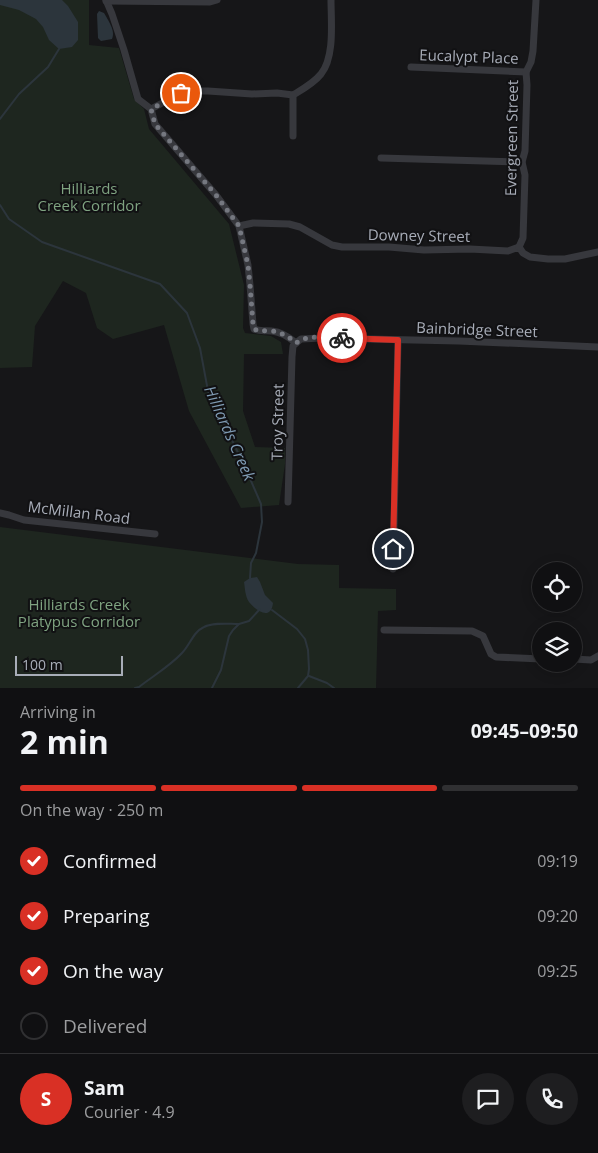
<!DOCTYPE html>
<html lang="en">
<head>
<meta charset="utf-8">
<style>
	:root { --surface:#101012; --page:#1e1e20; --text:#f1f3f6; --muted:#9c9d9f; --line:#303032; --accent:#d93025 }
	body { margin:0; font-family:"Open Sans",sans-serif; background:var(--page); color:var(--text); height:100vh; display:flex; flex-direction:column; font-size:19px; white-space:nowrap }
	* { box-sizing:border-box; margin:0 }
	p { font-size:16px; color:var(--muted) }
	.icon { flex:none; width:28px; height:28px; fill:none; stroke:currentColor; stroke-width:2; stroke-linecap:round; stroke-linejoin:round }
	.map { position:relative; height:688px; overflow:hidden }
	.panel { display:flex; flex-direction:column; background:var(--surface); flex:1 }
	.panel>* { flex:none }
	.controls { position:absolute; left:532px; top:562px; display:grid; gap:10px }
	.controls a { display:grid; place-items:center; width:50px; height:50px; border-radius:50%; background:var(--surface); box-shadow:0 2px 12px #0003,0 0 0 1px var(--line); font-size:25px }
	.scale { position:absolute; left:15px; bottom:12px; width:108px; box-sizing:border-box; padding-left:5px; border:2px solid #a8adb8; border-top:0; font-size:14px; line-height:18px; white-space:nowrap; color:#a8adb8; -webkit-text-stroke:4px #111113; paint-order:stroke }
	.pin { position:absolute; display:grid; place-items:center; width:42px; height:42px; color:#fff; margin:-21px; border:2px solid #fff; border-radius:50%; box-shadow:0 1px 5px #0007 }
	.courier { position:absolute; display:grid; place-items:center; width:50px; height:50px; margin:-25px; border:4px solid #d93025; border-radius:50%; background:#fff; color:#222; box-shadow:0 1px 6px #0007 }
	.overview em { font-style:normal; font-weight:700 }
	.overview div { display:flex; flex-direction:column-reverse }
	.overview { display:flex; align-items:center; justify-content:space-between; height:85px; padding:0 20px }
	h1 { font-size:32px; font-weight:700; line-height:38px }
	.bar { display:grid; grid-template-columns:repeat(4,1fr); gap:8px 5px; align-content:center; height:60px; padding:0 20px }
	.bar i { height:6px; border-radius:4px; background:var(--line) }
	.bar .current { background:var(--accent) }
	.bar p { grid-column:span 4 }
	.line { display:flex; align-items:center; gap:12px; padding:0 20px; border-top:1px solid var(--line) }
	.line div { flex:1 }
	.round { display:grid; place-items:center; flex:none; width:52px; height:52px; border-radius:26px; background:var(--page) }
	ol { padding:0 20px; list-style:none }
	li { display:flex; align-items:center; gap:15px; height:55px }
	li p { margin-inline-start:auto }
	li .icon { padding:5px; border-radius:50%; background:var(--accent); color:#fff; stroke-width:4 }
	li:last-child { color:var(--muted) }
	li i { width:28px; height:28px; border:2px solid var(--line); border-radius:50% }
	.map>svg:first-child { display:block }
	.green { fill:#1e261f }
	.water { fill:#2c353c }
	.lines { fill:none; stroke-linecap:round; stroke-linejoin:round }
	.stream { stroke:#2c353c; stroke-width:2 }
	.minor { stroke:#37383d; stroke-width:7 }
	.done { stroke:#757880; stroke-width:5; stroke-dasharray:0 9 }
	.route { stroke:#d93025; stroke-width:6 }
	.labels { text-anchor:middle; dominant-baseline:central; stroke-width:4; stroke-linejoin:round; paint-order:stroke }
	.street-label { font-size:15px; fill:#a8adb8; stroke:#111113 }
	.park-label { font-size:15px; fill:#7fa381; stroke:#111113 }
	.water-label { font-size:16px; font-style:italic; fill:#7f9bb3; stroke:#111113 }
</style>
</head>
<body>
<div class="map">
<svg width="598" height="688" viewBox="0 0 598 688">
	<rect width="100%" height="100%" fill="#161618"/>
	<!-- green -->
	<g class="green">
		<path d="M0 0H89V45L119 48 134 99 144 109 149 129 229 224 244 285 243 328 245 333 271 336 281 342 283 354H244L243 411 255 447 285 448V464L279 505 241 508 189 411 164 325 113 339 97 328 86 293 63 281 35 326 32 367 0 368Z"/>
		<path d="M0 527 298 564 339 565V588L396 589V610L378 611 376 688H0Z"/>
	</g>
	<!-- water -->
	<g class="water">
		<path d="M0 0H62L68 6 78 22V40L72 47 59 49 49 40 43 27 36 19 19 10 0 5Z"/>
		<path d="M99 11 104 13C108 20 116 31 112 39L101 41 98 38 97 14Z"/>
		<path d="M257 577 260 582 265 595 273 603C271 621 256 611 249 602 245 596 245 588 244 582L250 578Z"/>
	</g>
	<g class="lines">
		<!-- stream -->
		<g class="stream">
			<path d="M0 119 19 94 48 67 59 49"/>
			<path d="M0 205 9 219 42 242 160 284 187 313 200 348 208 391 245 467 261 504 262 522 256 553 251 563 250 578"/>
			<path d="M272 610 297 629 305 639 308 650 309 669 308 676 298 688"/>
			<path d="M309 676 327 683 334 688"/>
			<path d="M135 688 139 687C153 676 170 666 182 653 190 645 193 632 204 627 214 622 228 624 239 624"/>
			<path d="M212 688 221 670 229 636 233 630 239 624 249 621 260 609"/>
		</g>
		<!-- minor -->
		<g class="minor">
			<path d="M106 0 112 14 124 50 138 99 151 109 155 124 216 195 239 226 248 265 250 285 253 324 254 329C260 332 265 330 272 331 281 332 289 337 296 343"/>
			<path d="M106 1 210 2 217 0"/>
			<path d="M411 67 526 72"/>
			<path d="M151 109 181 93 190 91H208L252 94 277 93 293 95C303 89 314 83 321 74 335 57 331 21 331 0"/>
			<path d="M293 136V95"/>
			<path d="M381 158 522 162"/>
			<path d="M239 226 253 223 289 224 300 227 332 245 342 247H389L424 250 470 249 508 251 519 247 523 253 530 257 548 259H565L598 252"/>
			<path d="M519 247 523 238 525 175 522 162 525 151 527 85 526 72 531 62 533 51 536 0"/>
			<path d="M296 343 301 339 322 338 459 341 598 347"/>
			<path d="M288 502 292 357 293 346 296 343"/>
			<path d="M0 513 9 515 24 520 155 534"/>
			<path d="M393 569 398 340"/>
			<path d="M384 630 472 631 483 636 491 654 496 657 541 659"/>
			<path d="M574 659 591 660 598 656"/>
		</g>
	</g>
	<g class="lines">
		<!-- done -->
		<path class="done" d="M181 93 151 109 155 124 216 195 239 226 248 265 250 285 253 324 254 329C260 332 265 330 272 331 281 332 289 337 296 343 308 334 327 338 342 338"/>
		<!-- route -->
		<path class="route" d="M342 338 398 340 393 549"/>
	</g>
	<g class="labels">
		<!-- street labels -->
		<g class="street-label">
			<text transform="translate(469 56) rotate(2)">Eucalypt Place</text>
			<text transform="translate(511 138) rotate(-89)">Evergreen Street</text>
			<text transform="translate(419 235) rotate(1)">Downey Street</text>
			<text transform="translate(477 329) rotate(2)">Bainbridge Street</text>
			<text transform="translate(277 422) rotate(-89)">Troy Street</text>
			<text transform="translate(79 512) rotate(7)">McMillan Road</text>
		</g>
		<!-- park labels -->
		<g class="park-label">
			<text x="89" y="188">Hilliards<tspan x="89" dy="17">Creek Corridor</tspan></text>
			<text x="79" y="604">Hilliards Creek<tspan x="79" dy="17">Platypus Corridor</tspan></text>
		</g>
		<!-- water labels -->
		<g class="water-label">
			<text transform="translate(230 433) rotate(66)">Hilliards Creek</text>
		</g>
	</g>
</svg>
<div class="controls">
<a><svg class="icon" aria-label="locate" viewBox="0 0 24 24"><circle cx="12" cy="12" r="6"/><path d="M12 2v4M12 18v4M2 12h4M18 12h4"/></svg></a>
<a><svg class="icon" aria-label="layers" viewBox="0 0 24 24"><path d="M12 4l9 5-9 5-9-5zM3 14l9 5 9-5"/></svg></a>
</div>
<div class="scale">100 m</div>
<div class="pin" style="left:181px;top:93px;background:#ea580c"><svg class="icon" aria-label="bag" viewBox="0 0 24 24"><path d="M5 8h14l-1 12H6zM9 8a3 3 0 0 1 6 0"/></svg></div>
<div class="pin" style="left:393px;top:549px;background:#1f2937"><svg class="icon" aria-label="home" viewBox="0 0 24 24"><path d="M3 11l9-7 9 7M6 9v11h12V9"/></svg></div>
<div class="courier" style="left:342px;top:338px"><svg class="icon" aria-label="bike" viewBox="0 0 24 24"><circle cx="6" cy="16" r="4"/><circle cx="18" cy="16" r="4"/><path d="M6 16l4-8h5l3 8M10 8l3 8H6M13 5h3"/></svg></div>
</div>
<section class="panel">
<div class="overview"><div><h1>2 min</h1><p>Arriving in</p></div><em>09:45–09:50</em></div>
<div class="bar"><i class="current"></i><i class="current"></i><i class="current"></i><i></i><p>On the way · 250 m</p></div>
<ol>
<li><svg class="icon" aria-label="check" viewBox="0 0 24 24"><path d="M5 12l5 5 9-10"/></svg>Confirmed<p>09:19</p></li>
<li><svg class="icon" aria-label="check" viewBox="0 0 24 24"><path d="M5 12l5 5 9-10"/></svg>Preparing<p>09:20</p></li>
<li><svg class="icon" aria-label="check" viewBox="0 0 24 24"><path d="M5 12l5 5 9-10"/></svg>On the way<p>09:25</p></li>
<li><i></i>Delivered</li>
</ol>
<div class="line" style="height:90px"><b class="round" style="background:var(--accent);color:#fff">S</b><div><b>Sam</b><p>Courier · 4.9</p></div><a class="round"><svg class="icon" aria-label="chat" viewBox="0 0 24 24"><path d="M4 5h16v11H9l-5 4z"/></svg></a><a class="round"><svg class="icon" aria-label="phone" viewBox="0 0 24 24"><path d="M5 4h4l2 5-3 2q2 4 5 5l2-3 5 2v4C11 20 4 13 5 4z"/></svg></a></div>
</section>
</body>
</html>
